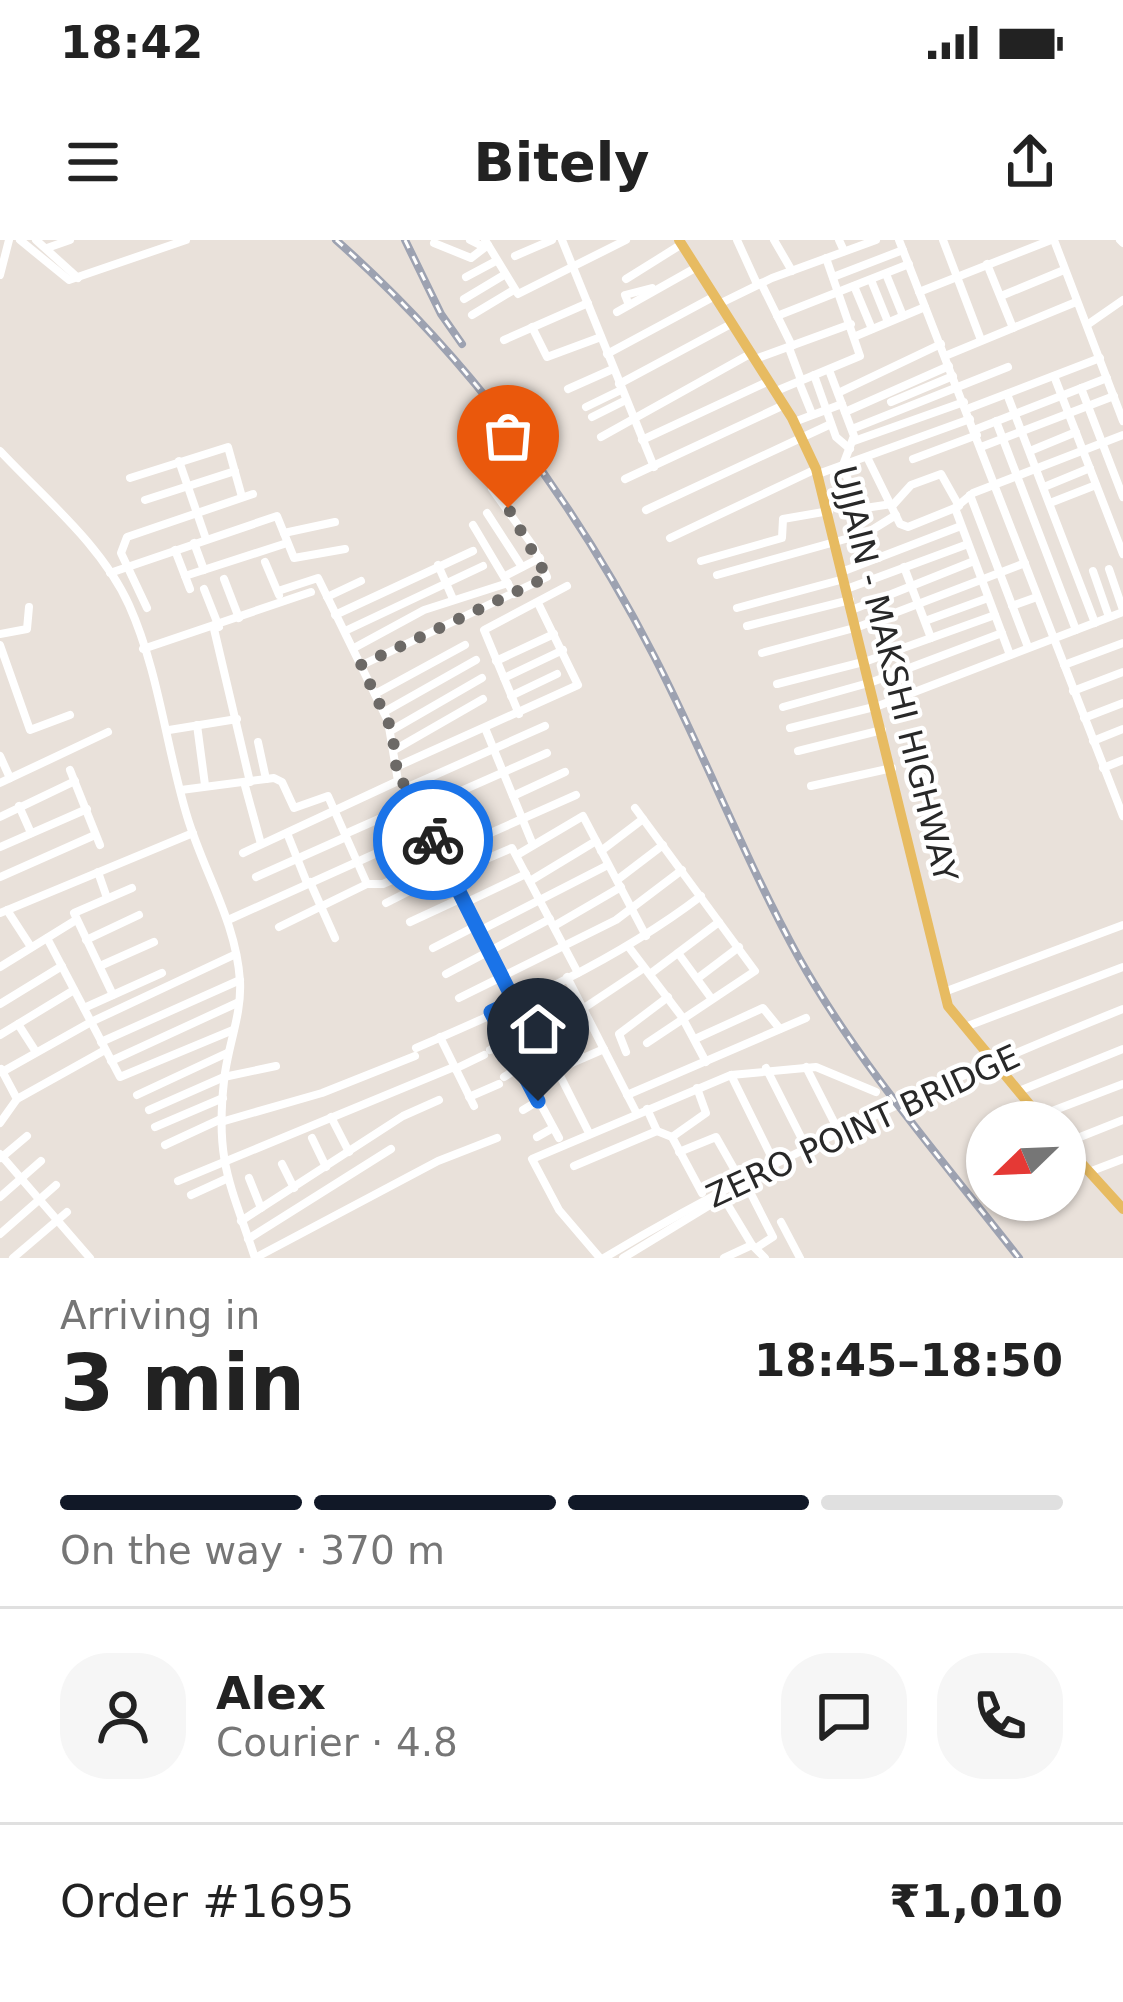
<!DOCTYPE html>
<html lang="en">
<head>
<meta charset="utf-8">
<style>
	:root { --surface:#fff; --page:#f6f6f6; --text:#222; --muted:#767676; --line:#e0e0e0; --accent:#111827 }
	body { margin:0; font-family:"DejaVu Sans",sans-serif; background:var(--page); color:var(--text); height:100vh; display:flex; flex-direction:column; font-size:45px; white-space:nowrap }
	* { box-sizing:border-box; margin:0 }
	p { font-size:39px; color:var(--muted) }
	.icon { flex:none; width:66px; height:66px; fill:none; stroke:currentColor; stroke-width:2; stroke-linecap:round; stroke-linejoin:round }
	.map { position:relative; height:1018px; overflow:hidden }
	.side { display:flex; flex-direction:column; background:var(--surface); flex:1 }
	.side>* { flex:none }
	.needle { width:78px; rotate:247deg }
	.controls { position:absolute; left:966px; top:861px; display:grid; gap:24px }
	.controls a { display:grid; place-items:center; width:120px; height:120px; border-radius:50%; background:var(--surface); box-shadow:0 3px 9px #0004; font-size:60px }
	.pin { position:absolute; display:grid; place-items:center; width:102px; height:102px; color:#fff; margin:-123px -51px; border-radius:50% 50% 50% 0; rotate:-45deg; box-shadow:0 0 12px #0007 }
	.pin .icon { rotate:45deg }
	.courier { position:absolute; display:grid; place-items:center; width:120px; height:120px; margin:-60px; border:9px solid #1a73e8; border-radius:50%; background:#fff; color:#222; box-shadow:0 3px 15px #0007 }
	.headline em { font-style:normal; font-weight:600 }
	.headline div { display:flex; flex-direction:column-reverse }
	.headline { display:flex; align-items:center; justify-content:space-between; height:204px; padding:0 60px }
	h1 { font-size:78px; font-weight:600; line-height:90px }
	.bar { display:grid; grid-template-columns:repeat(4,1fr); gap:18px 12px; align-content:center; height:144px; padding:0 60px }
	.bar i { height:15px; border-radius:9px; background:var(--line) }
	.bar .current { background:var(--accent) }
	.bar p { grid-column:span 4 }
	.line { display:flex; align-items:center; gap:30px; padding:0 60px; border-top:3px solid var(--line) }
	.line div { flex:1 }
	.round { display:grid; place-items:center; flex:none; width:126px; height:126px; border-radius:48px; background:var(--page) }
	.status { display:flex; justify-content:space-between; align-items:center; height:84px; padding:0 60px; background:var(--surface); direction:ltr }
	.status svg { height:33px; fill:currentColor }
	header { display:flex; justify-content:space-between; align-items:center; height:156px; padding:0 60px; background:var(--surface); font-size:54px; font-weight:600 }
	.map>svg:first-child { display:block }
	.lines { fill:none; stroke-linecap:round; stroke-linejoin:round }
	.minor { stroke:#fff; stroke-width:8 }
	.major { stroke:#e7bb61; stroke-width:10 }
	.rail-casing { stroke:#9da2b1; stroke-width:8 }
	.rail { stroke:#fff; stroke-width:3; stroke-dasharray:9; stroke-linecap:butt }
	.done { stroke:#6c6966; stroke-width:12; stroke-dasharray:0 21.6 }
	.route { stroke:#1a73e8; stroke-width:15 }
	.labels { text-anchor:middle; dominant-baseline:central; stroke-width:9; stroke-linejoin:round; paint-order:stroke }
	.street-label { font-size:33px; fill:#282828; stroke:#fff }
</style>
</head>
<body>
<div class="status"><b>18:42</b><svg viewBox="0 0 49 12"><path d="M0 12V9h3v3zM5 12V6h3v6zM10 12V3h3v9zM15 12V0h3v12zM26 1h20v11H26zM47 4h2v5h-2z"/></svg></div>
<header><svg class="icon" aria-label="menu" viewBox="0 0 24 24"><path d="M4 6h16M4 12h16M4 18h16"/></svg>Bitely<svg class="icon" aria-label="share" viewBox="0 0 24 24"><path d="M12 15V3M7 8l5-5 5 5M5 13v7h14v-7"/></svg></header>
<div class="map">
<svg width="1123" height="1018" viewBox="0 0 1123 1018">
	<rect width="100%" height="100%" fill="#e9e1da"/>
	<g class="lines">
		<!-- minor -->
		<g class="minor">
			<path d="M20 0 69 40 186 0"/>
			<path d="M36 0 78 38"/>
			<path d="M470 0 484 7"/>
			<path d="M485 0 518 54 626 0"/>
			<path d="M562 0 654 227"/>
			<path d="M737 0 757 44"/>
			<path d="M774 0 792 31"/>
			<path d="M839 0 844 11"/>
			<path d="M899 0 1123 576"/>
			<path d="M943 0 981 100"/>
			<path d="M1054 0 1123 181"/>
			<path d="M1120 0 1123 3"/>
			<path d="M434 3 471 18 488 5"/>
			<path d="M47 8 70 0"/>
			<path d="M515 16 552 0"/>
			<path d="M987 24 1013 88"/>
			<path d="M886 34 903 76"/>
			<path d="M0 35 9 0"/>
			<path d="M466 37 496 21"/>
			<path d="M833 37 903 10"/>
			<path d="M626 39 682 4"/>
			<path d="M871 40 888 82"/>
			<path d="M761 43 792 106"/>
			<path d="M854 46 872 89"/>
			<path d="M919 52 1051 0"/>
			<path d="M1001 56 1064 30"/>
			<path d="M464 59 504 35"/>
			<path d="M719 64 772 38 876 0"/>
			<path d="M629 65 625 55 652 48"/>
			<path d="M617 72 697 27"/>
			<path d="M472 75 512 51"/>
			<path d="M777 76 909 24"/>
			<path d="M1087 85 1123 60"/>
			<path d="M532 87 547 117 601 97"/>
			<path d="M856 96 925 67"/>
			<path d="M504 100 588 63"/>
			<path d="M789 108 801 140"/>
			<path d="M607 114 715 56"/>
			<path d="M945 116 1076 62"/>
			<path d="M755 119 851 84"/>
			<path d="M829 130 854 196 843 225 855 261 865 268 892 264"/>
			<path d="M814 135 836 197 850 209"/>
			<path d="M1054 136 1123 314"/>
			<path d="M799 142 812 174"/>
			<path d="M619 144 731 84"/>
			<path d="M1081 148 1123 257"/>
			<path d="M568 149 613 129"/>
			<path d="M776 151 860 116 826 18"/>
			<path d="M838 153 941 104"/>
			<path d="M1007 154 1095 383"/>
			<path d="M891 162 953 136"/>
			<path d="M586 167 621 150"/>
			<path d="M967 169 1100 118"/>
			<path d="M845 172 949 126"/>
			<path d="M592 177 626 160"/>
			<path d="M996 181 1076 390"/>
			<path d="M794 182 842 164"/>
			<path d="M852 189 1008 127"/>
			<path d="M974 190 1107 138"/>
			<path d="M601 197 750 114"/>
			<path d="M642 200 769 141"/>
			<path d="M854 201 964 162"/>
			<path d="M981 207 1114 156"/>
			<path d="M0 211C44 258 102 305 129 365 159 432 166 507 187 576 204 633 236 681 240 741 242 775 227 808 224 841 215 922 231 945 255 1018"/>
			<path d="M1030 211 1076 192"/>
			<path d="M867 217 900 284 908 287 955 268 973 253 1123 195"/>
			<path d="M913 219 977 195"/>
			<path d="M179 221 206 299"/>
			<path d="M818 234 970 179"/>
			<path d="M130 238 228 207 242 257"/>
			<path d="M625 239 784 165"/>
			<path d="M1044 247 1090 228"/>
			<path d="M970 255 1028 407"/>
			<path d="M145 260 235 231"/>
			<path d="M1050 263 1096 245"/>
			<path d="M893 265 911 245 941 234 959 266"/>
			<path d="M955 268 1010 415"/>
			<path d="M646 270 831 184"/>
			<path d="M487 273 522 327"/>
			<path d="M473 285 514 354"/>
			<path d="M284 293 335 282"/>
			<path d="M670 298 816 229"/>
			<path d="M194 303 204 330"/>
			<path d="M175 310 185 336 287 303"/>
			<path d="M701 321 782 298 783 279 829 271"/>
			<path d="M265 322 279 355"/>
			<path d="M438 325 453 359"/>
			<path d="M904 327 931 398"/>
			<path d="M1109 329 1123 370"/>
			<path d="M844 331 961 286"/>
			<path d="M1093 331 1109 377"/>
			<path d="M110 333 277 276 294 318 345 309"/>
			<path d="M717 335 867 293 896 275"/>
			<path d="M185 336 190 349"/>
			<path d="M505 336 540 318"/>
			<path d="M224 339 239 378"/>
			<path d="M849 348 968 304"/>
			<path d="M204 349 219 387"/>
			<path d="M327 357 361 341"/>
			<path d="M1012 366 1037 357"/>
			<path d="M147 368 121 313 127 297 253 254"/>
			<path d="M737 368 844 339"/>
			<path d="M854 369 974 321"/>
			<path d="M335 375 473 311"/>
			<path d="M925 381 988 358"/>
			<path d="M747 386 850 360"/>
			<path d="M214 389 250 542"/>
			<path d="M345 391 483 326"/>
			<path d="M0 394 27 389 29 367"/>
			<path d="M0 405 30 490 70 475"/>
			<path d="M354 408 424 370 508 343"/>
			<path d="M143 409 311 352"/>
			<path d="M762 413 858 387 1025 323"/>
			<path d="M496 421 554 394"/>
			<path d="M362 425 547 337 533 306 492 249"/>
			<path d="M1064 425 1123 403"/>
			<path d="M504 438 563 410"/>
			<path d="M777 444 867 421 995 375"/>
			<path d="M1073 451 1123 432"/>
			<path d="M375 454 465 405"/>
			<path d="M511 456 557 434"/>
			<path d="M783 467 872 442 1002 393"/>
			<path d="M384 472 476 420"/>
			<path d="M519 474 484 390 567 346"/>
			<path d="M1084 478 1123 463"/>
			<path d="M197 485 205 545"/>
			<path d="M485 488 533 605"/>
			<path d="M790 488 878 466 1123 372"/>
			<path d="M169 490 237 479"/>
			<path d="M392 490 482 438"/>
			<path d="M1093 501 1123 489"/>
			<path d="M258 502 266 539"/>
			<path d="M396 509 483 459"/>
			<path d="M798 511 882 490"/>
			<path d="M0 516 10 538"/>
			<path d="M396 527 578 445 538 363"/>
			<path d="M1103 528 1123 520"/>
			<path d="M70 530 100 605"/>
			<path d="M398 541 408 547 513 760"/>
			<path d="M244 542 261 604"/>
			<path d="M0 543 108 492"/>
			<path d="M811 546 892 528"/>
			<path d="M408 547 545 486"/>
			<path d="M181 550 274 538 282 542 294 568 328 556 367 644 279 687"/>
			<path d="M513 556 565 532"/>
			<path d="M19 566 31 593"/>
			<path d="M635 568 755 731 647 803"/>
			<path d="M418 570 547 513"/>
			<path d="M0 577 75 541"/>
			<path d="M287 593 307 643"/>
			<path d="M345 594 415 563"/>
			<path d="M0 607 87 569"/>
			<path d="M601 611 643 579"/>
			<path d="M243 613 398 541 388 481 318 338 278 351"/>
			<path d="M441 615 576 555"/>
			<path d="M517 615 583 576 646 696"/>
			<path d="M98 632 107 658"/>
			<path d="M451 634 512 608 578 733"/>
			<path d="M0 637 95 595"/>
			<path d="M256 637 346 597"/>
			<path d="M617 640 663 605"/>
			<path d="M530 641 596 601"/>
			<path d="M310 642 335 698"/>
			<path d="M367 644H383L442 618"/>
			<path d="M467 662 526 634"/>
			<path d="M386 663 449 631"/>
			<path d="M7 670 31 707"/>
			<path d="M0 673 193 593"/>
			<path d="M228 680 428 590"/>
			<path d="M410 682 464 657"/>
			<path d="M554 686 621 647"/>
			<path d="M481 690 608 625"/>
			<path d="M47 698 120 837 233 790"/>
			<path d="M86 700 139 675"/>
			<path d="M628 706 682 777 706 822"/>
			<path d="M433 708 478 685"/>
			<path d="M678 713 711 758"/>
			<path d="M100 726 154 702"/>
			<path d="M0 727 76 680"/>
			<path d="M446 734 550 679"/>
			<path d="M650 734 719 682"/>
			<path d="M567 737 636 872"/>
			<path d="M698 738 739 707"/>
			<path d="M944 752 1123 685"/>
			<path d="M113 755 74 673 132 648"/>
			<path d="M459 758 616 680 682 630"/>
			<path d="M0 764 62 726"/>
			<path d="M84 768 162 733"/>
			<path d="M584 768 644 728"/>
			<path d="M558 770 582 818"/>
			<path d="M491 772 559 898"/>
			<path d="M18 784 36 812"/>
			<path d="M965 787 1123 727"/>
			<path d="M0 795 74 750"/>
			<path d="M440 797 474 866"/>
			<path d="M695 799 763 768 780 789"/>
			<path d="M542 800 589 893"/>
			<path d="M101 802 240 740"/>
			<path d="M416 808C514 766 616 721 701 656"/>
			<path d="M490 810 507 803"/>
			<path d="M626 812 619 794 668 757"/>
			<path d="M111 821 237 763"/>
			<path d="M806 827 834 882"/>
			<path d="M766 828 805 905"/>
			<path d="M455 829 484 815"/>
			<path d="M558 829 604 809"/>
			<path d="M2 832 91 782 236 714"/>
			<path d="M731 835 772 918"/>
			<path d="M504 837 520 827"/>
			<path d="M1019 851 1123 809"/>
			<path d="M137 855 227 813"/>
			<path d="M627 855 806 778"/>
			<path d="M469 857 499 844"/>
			<path d="M17 859 105 810"/>
			<path d="M149 870 224 837 276 826"/>
			<path d="M523 870 538 861"/>
			<path d="M1039 876 1123 844"/>
			<path d="M331 877 349 912"/>
			<path d="M221 882 322 853 415 816"/>
			<path d="M0 883 17 859 1 829"/>
			<path d="M155 887 223 858"/>
			<path d="M657 891 672 897 702 953"/>
			<path d="M537 897 553 888"/>
			<path d="M672 897 706 873 697 848"/>
			<path d="M312 898 326 927"/>
			<path d="M1065 903 1123 880"/>
			<path d="M165 905 221 879"/>
			<path d="M679 912 716 897 737 934"/>
			<path d="M0 914 90 1018"/>
			<path d="M1 918 27 896"/>
			<path d="M282 924 294 948"/>
			<path d="M574 926 657 891 647 869"/>
			<path d="M1089 932 1123 919"/>
			<path d="M249 938 261 968"/>
			<path d="M178 941 454 827"/>
			<path d="M749 950 773 997 759 1006"/>
			<path d="M191 955 226 939"/>
			<path d="M0 957 41 921"/>
			<path d="M241 981 403 876 439 860"/>
			<path d="M781 982 800 1018"/>
			<path d="M0 994 56 945"/>
			<path d="M248 999 391 909"/>
			<path d="M13 1018 67 972"/>
			<path d="M255 1018 438 921 497 898"/>
			<path d="M600 1018 559 970 532 919 731 835 816 827 876 852"/>
			<path d="M604 1018C767 920 946 840 1123 769"/>
			<path d="M623 1018 723 957 752 1005"/>
			<path d="M724 1018 752 1005 765 1018"/>
		</g>
		<!-- major -->
		<g class="major">
			<path d="M679 0 792 178 816 229 948 766 1044 882"/>
			<path d="M1065 905 1123 969"/>
		</g>
		<!-- rail casing -->
		<g class="rail-casing">
			<g id="rail">
				<path d="M336 0C467 116 574 260 654 416 705 515 745 620 799 718 859 825 944 922 1019 1018"/>
				<path d="M405 0 441 74 462 104"/>
			</g>
		</g>
		<!-- rail -->
		<use href="#rail" class="rail"/>
	</g>
	<g class="lines">
		<!-- done -->
		<path class="done" d="M433 600 407 545 398 541 392 490 361 425 547 337 508 268"/>
		<!-- route -->
		<path class="route" d="M433 600 514 761 491 772 538 861"/>
	</g>
	<g class="labels">
		<!-- street labels -->
		<g class="street-label">
			<text transform="translate(895 434) rotate(76)">UJJAIN - MAKSHI HIGHWAY</text>
			<text transform="translate(863 886) rotate(-25)">ZERO POINT BRIDGE</text>
		</g>
	</g>
</svg>
<div class="controls">
<a><svg class="needle" viewBox="-14 -14 28 28"><path d="M0-13l5 13h-10z" fill="#e53935"/><path d="M0 13l5-13h-10z" fill="#767676"/></svg></a>
</div>
<div class="pin" style="left:508px;top:268px;background:#ea580c"><svg class="icon" aria-label="bag" viewBox="0 0 24 24"><path d="M5 8h14l-1 12H6zM9 8a3 3 0 0 1 6 0"/></svg></div>
<div class="pin" style="left:538px;top:861px;background:#1f2937"><svg class="icon" aria-label="home" viewBox="0 0 24 24"><path d="M3 11l9-7 9 7M6 9v11h12V9"/></svg></div>
<div class="courier" style="left:433px;top:600px"><svg class="icon" aria-label="bike" viewBox="0 0 24 24"><circle cx="6" cy="16" r="4"/><circle cx="18" cy="16" r="4"/><path d="M6 16l4-8h5l3 8M10 8l3 8H6M13 5h3"/></svg></div>
</div>
<section class="side">
<div class="headline"><div><h1>3 min</h1><p>Arriving in</p></div><em>18:45–18:50</em></div>
<div class="bar"><i class="current"></i><i class="current"></i><i class="current"></i><i></i><p>On the way · 370 m</p></div>
<div class="line" style="height:216px"><a class="round"><svg class="icon" aria-label="person" viewBox="0 0 24 24"><circle cx="12" cy="8" r="4"/><path d="M4 21q1-7 8-7t8 7"/></svg></a><div><b>Alex</b><p>Courier · 4.8</p></div><a class="round"><svg class="icon" aria-label="chat" viewBox="0 0 24 24"><path d="M4 5h16v11H9l-5 4z"/></svg></a><a class="round"><svg class="icon" aria-label="phone" viewBox="0 0 24 24"><path d="M5 4h4l2 5-3 2q2 4 5 5l2-3 5 2v4C11 20 4 13 5 4z"/></svg></a></div>
<div class="line" style="height:156px"><div>Order #1695</div><b>₹1,010</b></div>
</section>
</body>
</html>
